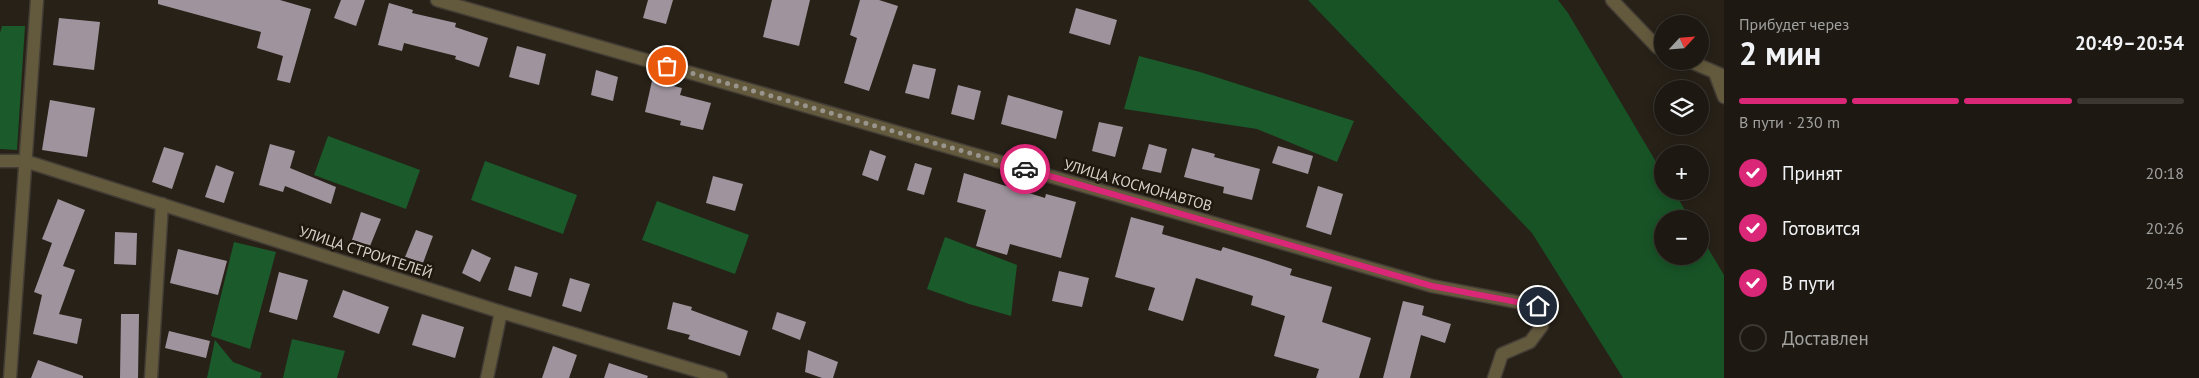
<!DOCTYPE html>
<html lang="ru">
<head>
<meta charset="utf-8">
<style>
	:root { --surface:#1d1912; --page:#2a2620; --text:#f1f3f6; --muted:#a0a09f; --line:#3b3832; --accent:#db2777 }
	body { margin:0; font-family:"PT Sans",sans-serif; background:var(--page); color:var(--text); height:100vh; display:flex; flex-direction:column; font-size:19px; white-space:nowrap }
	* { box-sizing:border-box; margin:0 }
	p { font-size:16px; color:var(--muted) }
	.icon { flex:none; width:28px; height:28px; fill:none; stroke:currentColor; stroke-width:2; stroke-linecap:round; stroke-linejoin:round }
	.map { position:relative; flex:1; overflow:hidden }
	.drawer { display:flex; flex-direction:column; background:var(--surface); width:475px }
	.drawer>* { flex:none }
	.needle { width:32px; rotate:64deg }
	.buttons { position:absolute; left:1654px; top:15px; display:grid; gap:10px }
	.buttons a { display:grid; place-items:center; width:55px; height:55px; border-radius:50%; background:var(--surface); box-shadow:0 2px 12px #0003,0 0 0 1px var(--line); font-size:25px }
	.pin { position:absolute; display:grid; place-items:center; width:42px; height:42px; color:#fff; margin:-21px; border:2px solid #fff; border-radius:50%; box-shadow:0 1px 5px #0007 }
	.courier { position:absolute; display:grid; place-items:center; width:50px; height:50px; margin:-25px; border:4px solid #db2777; border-radius:50%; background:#fff; color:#222; box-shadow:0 1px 6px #0007 }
	.summary em { font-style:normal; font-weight:600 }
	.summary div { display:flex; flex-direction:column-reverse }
	.summary { display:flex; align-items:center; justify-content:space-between; height:85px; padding:0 15px }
	h1 { font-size:32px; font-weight:600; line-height:38px }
	.bar { display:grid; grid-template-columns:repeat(4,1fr); gap:8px 5px; align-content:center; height:60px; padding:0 15px }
	.bar i { height:6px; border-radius:4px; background:var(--line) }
	.bar .current { background:var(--accent) }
	.bar p { grid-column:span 4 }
	ol { padding:0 15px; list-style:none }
	li { display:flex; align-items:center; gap:15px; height:55px }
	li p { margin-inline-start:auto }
	li .icon { padding:5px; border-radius:50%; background:var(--accent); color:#fff; stroke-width:4 }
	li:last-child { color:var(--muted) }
	li i { width:28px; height:28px; border:2px solid var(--line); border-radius:50% }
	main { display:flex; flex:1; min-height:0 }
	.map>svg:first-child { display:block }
	.green { fill:#185326 }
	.forest { fill:#1b5a2a }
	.building { fill:#9f949e }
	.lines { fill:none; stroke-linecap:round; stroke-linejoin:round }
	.minor-casing { stroke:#433d35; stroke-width:15 }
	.minor { stroke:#63593d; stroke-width:12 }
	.done { stroke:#99948c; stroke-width:5; stroke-dasharray:0 9 }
	.route { stroke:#db2777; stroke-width:6 }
	.labels { text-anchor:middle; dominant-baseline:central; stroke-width:5; stroke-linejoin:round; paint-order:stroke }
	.street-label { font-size:15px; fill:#d6d2cb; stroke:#1e180f }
</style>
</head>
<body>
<main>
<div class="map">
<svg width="1724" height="378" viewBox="0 0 1724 378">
	<rect width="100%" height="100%" fill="#272118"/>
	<!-- green -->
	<path class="green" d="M1308 0H1558L1568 13 1662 172V191H1674L1690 219H1662V256H1700V235L1724 275V378H1623L1532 233Z"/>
	<!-- forest -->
	<g class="forest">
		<path d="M2 26H25L17 150 0 149V33Z"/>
		<path d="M1139 56 1200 72 1354 121 1337 162 1257 129 1124 109Z"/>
		<path d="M328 136 420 170 406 209 314 175Z"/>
		<path d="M485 161 577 195 563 234 471 200Z"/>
		<path d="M657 201 749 235 735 274 642 240Z"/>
		<path d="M945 237 1017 265 1011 316 969 304 927 289Z"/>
		<path d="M234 242 276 252 250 349 211 336Z"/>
		<path d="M292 339 345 351 337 378H283Z"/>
		<path d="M215 340 233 362 262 373 260 378H207Z"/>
	</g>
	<!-- building -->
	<g class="building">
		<path d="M158 0H280L311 9 290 83 277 80 283 56 257 48 261 32 158 4Z"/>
		<path d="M341 0H365L356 26 334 18Z"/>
		<path d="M648 0H673L666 24 643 18Z"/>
		<path d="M772 0H810L799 46 763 37Z"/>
		<path d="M860 0H879L898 6 869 91 844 83 857 38 850 35Z"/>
		<path d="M389 3 413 10 412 13 456 23 455 27 488 38 479 67 455 59 456 56 404 43 402 51 378 45Z"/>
		<path d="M1076 8 1117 20 1110 45 1069 33Z"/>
		<path d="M59 18 100 22 94 70 53 65Z"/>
		<path d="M517 46 546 54 539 85 509 77Z"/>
		<path d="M913 64 936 69 929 99 905 93Z"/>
		<path d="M596 70 618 77 613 101 591 95Z"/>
		<path d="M652 81 682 88 680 95 711 103 703 130 680 125 681 121 645 112Z"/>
		<path d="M958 85 981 91 974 120 951 114Z"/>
		<path d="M1008 95 1063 111 1056 139 1001 124Z"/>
		<path d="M50 100 95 108 87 157 42 150Z"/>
		<path d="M1099 122 1123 127 1115 157 1092 151Z"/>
		<path d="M270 144 295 151 290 168 336 187 331 204 285 186 283 192 259 185Z"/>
		<path d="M1149 144 1167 149 1161 173 1142 169Z"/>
		<path d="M1278 146 1313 156 1308 174 1272 163Z"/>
		<path d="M164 147 184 153 172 189 152 182Z"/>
		<path d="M1192 148 1215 154 1214 157 1260 169 1252 200 1223 193 1224 187 1184 177Z"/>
		<path d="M870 150 886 156 878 181 862 175Z"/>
		<path d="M915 163 932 168 924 195 907 190Z"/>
		<path d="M216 165 234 172 224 203 205 197Z"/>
		<path d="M964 173 1045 198 1046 194 1076 202 1061 258 1010 244 1007 255 976 246 986 210 957 202Z"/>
		<path d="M713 176 743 184 735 211 706 203Z"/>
		<path d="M1318 186 1343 194 1331 235 1306 227Z"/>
		<path d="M58 199 85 210 63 266 75 270 59 314 82 319 77 344 33 334 42 295 34 292 52 243 42 239Z"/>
		<path d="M361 212 381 219 370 246 352 240Z"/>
		<path d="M1131 217 1164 226 1162 234 1221 251 1223 247 1265 260 1292 269 1290 275 1332 287 1322 322 1371 338 1359 378H1316L1319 369 1274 356 1285 316 1251 305 1253 296 1196 278 1183 321 1148 310 1155 288 1115 277Z"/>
		<path d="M416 230 433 236 423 263 405 257Z"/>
		<path d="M115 232 137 233 136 265 114 264Z"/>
		<path d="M178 249 227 261 218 295 170 283Z"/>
		<path d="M472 249 491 258 480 282 462 273Z"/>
		<path d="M515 266 538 273 531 297 508 290Z"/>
		<path d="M1059 271 1089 278 1082 307 1052 301Z"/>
		<path d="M279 272 308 280 297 320 269 312Z"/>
		<path d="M570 278 590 284 581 312 562 306Z"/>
		<path d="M343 290 389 307 379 334 333 317Z"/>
		<path d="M1403 301 1424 306 1422 315 1451 324 1445 343 1421 335 1410 378H1383Z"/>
		<path d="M673 302 692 307 691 310 748 331 740 356 688 339 690 335 667 329Z"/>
		<path d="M777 312 806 322 800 340 772 329Z"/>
		<path d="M121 314H139L138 378H120Z"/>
		<path d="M422 314 464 327 455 358 412 345Z"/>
		<path d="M169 331 210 341 206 358 165 348Z"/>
		<path d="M553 346 577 355 569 378H542Z"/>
		<path d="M808 350 838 362 833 378H822L805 372Z"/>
		<path d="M38 360 83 376V378H31Z"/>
		<path d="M609 363 648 376 647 378H604Z"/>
	</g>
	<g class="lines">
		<!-- minor casing -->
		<g class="minor-casing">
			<g id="minor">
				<path d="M437 0 1432 286 1538 306 1542 326 1530 342 1502 354 1494 378"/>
				<path d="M1612 0 1657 47 1662 50"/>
				<path d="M1689 61 1724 76"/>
				<path d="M1715 73 1724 97"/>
				<path d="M0 161H25L501 312 721 378"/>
				<path d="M10 378 37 0"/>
				<path d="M151 378 162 204"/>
				<path d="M487 378 501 312"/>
			</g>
		</g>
		<!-- minor -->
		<use href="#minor" class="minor"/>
	</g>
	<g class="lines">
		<!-- done -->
		<path class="done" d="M667 66 1025 169"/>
		<!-- route -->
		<path class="route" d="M1025 169 1432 286 1538 306"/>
	</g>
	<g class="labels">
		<!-- street labels -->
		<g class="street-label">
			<text transform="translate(1138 185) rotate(16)">УЛИЦА КОСМОНАВТОВ</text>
			<text transform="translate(366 252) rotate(18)">УЛИЦА СТРОИТЕЛЕЙ</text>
		</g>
	</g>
</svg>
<div class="buttons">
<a><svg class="needle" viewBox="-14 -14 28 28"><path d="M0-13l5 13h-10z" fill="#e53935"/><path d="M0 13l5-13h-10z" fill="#a0a09f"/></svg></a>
<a><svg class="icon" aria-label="layers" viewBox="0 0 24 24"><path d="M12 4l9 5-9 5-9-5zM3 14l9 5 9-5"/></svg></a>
<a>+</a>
<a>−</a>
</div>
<div class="pin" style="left:667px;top:66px;background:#ea580c"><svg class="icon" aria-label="bag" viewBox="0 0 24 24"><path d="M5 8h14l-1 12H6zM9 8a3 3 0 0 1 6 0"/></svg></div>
<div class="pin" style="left:1538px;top:306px;background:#1f2937"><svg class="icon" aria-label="home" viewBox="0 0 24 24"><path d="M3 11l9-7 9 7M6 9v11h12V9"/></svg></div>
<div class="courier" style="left:1025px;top:169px"><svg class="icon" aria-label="car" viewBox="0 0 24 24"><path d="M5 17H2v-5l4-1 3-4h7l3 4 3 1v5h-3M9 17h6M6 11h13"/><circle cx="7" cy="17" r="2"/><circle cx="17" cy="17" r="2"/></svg></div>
</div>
<section class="drawer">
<div class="summary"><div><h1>2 мин</h1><p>Прибудет через</p></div><em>20:49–20:54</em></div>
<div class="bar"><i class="current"></i><i class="current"></i><i class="current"></i><i></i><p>В пути · 230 m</p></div>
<ol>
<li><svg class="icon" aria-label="check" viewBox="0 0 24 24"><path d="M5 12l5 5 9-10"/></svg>Принят<p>20:18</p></li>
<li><svg class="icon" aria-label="check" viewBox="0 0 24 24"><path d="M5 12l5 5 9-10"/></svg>Готовится<p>20:26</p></li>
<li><svg class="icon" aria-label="check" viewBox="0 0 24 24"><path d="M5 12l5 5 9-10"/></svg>В пути<p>20:45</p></li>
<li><i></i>Доставлен</li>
</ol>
</section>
</main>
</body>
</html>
